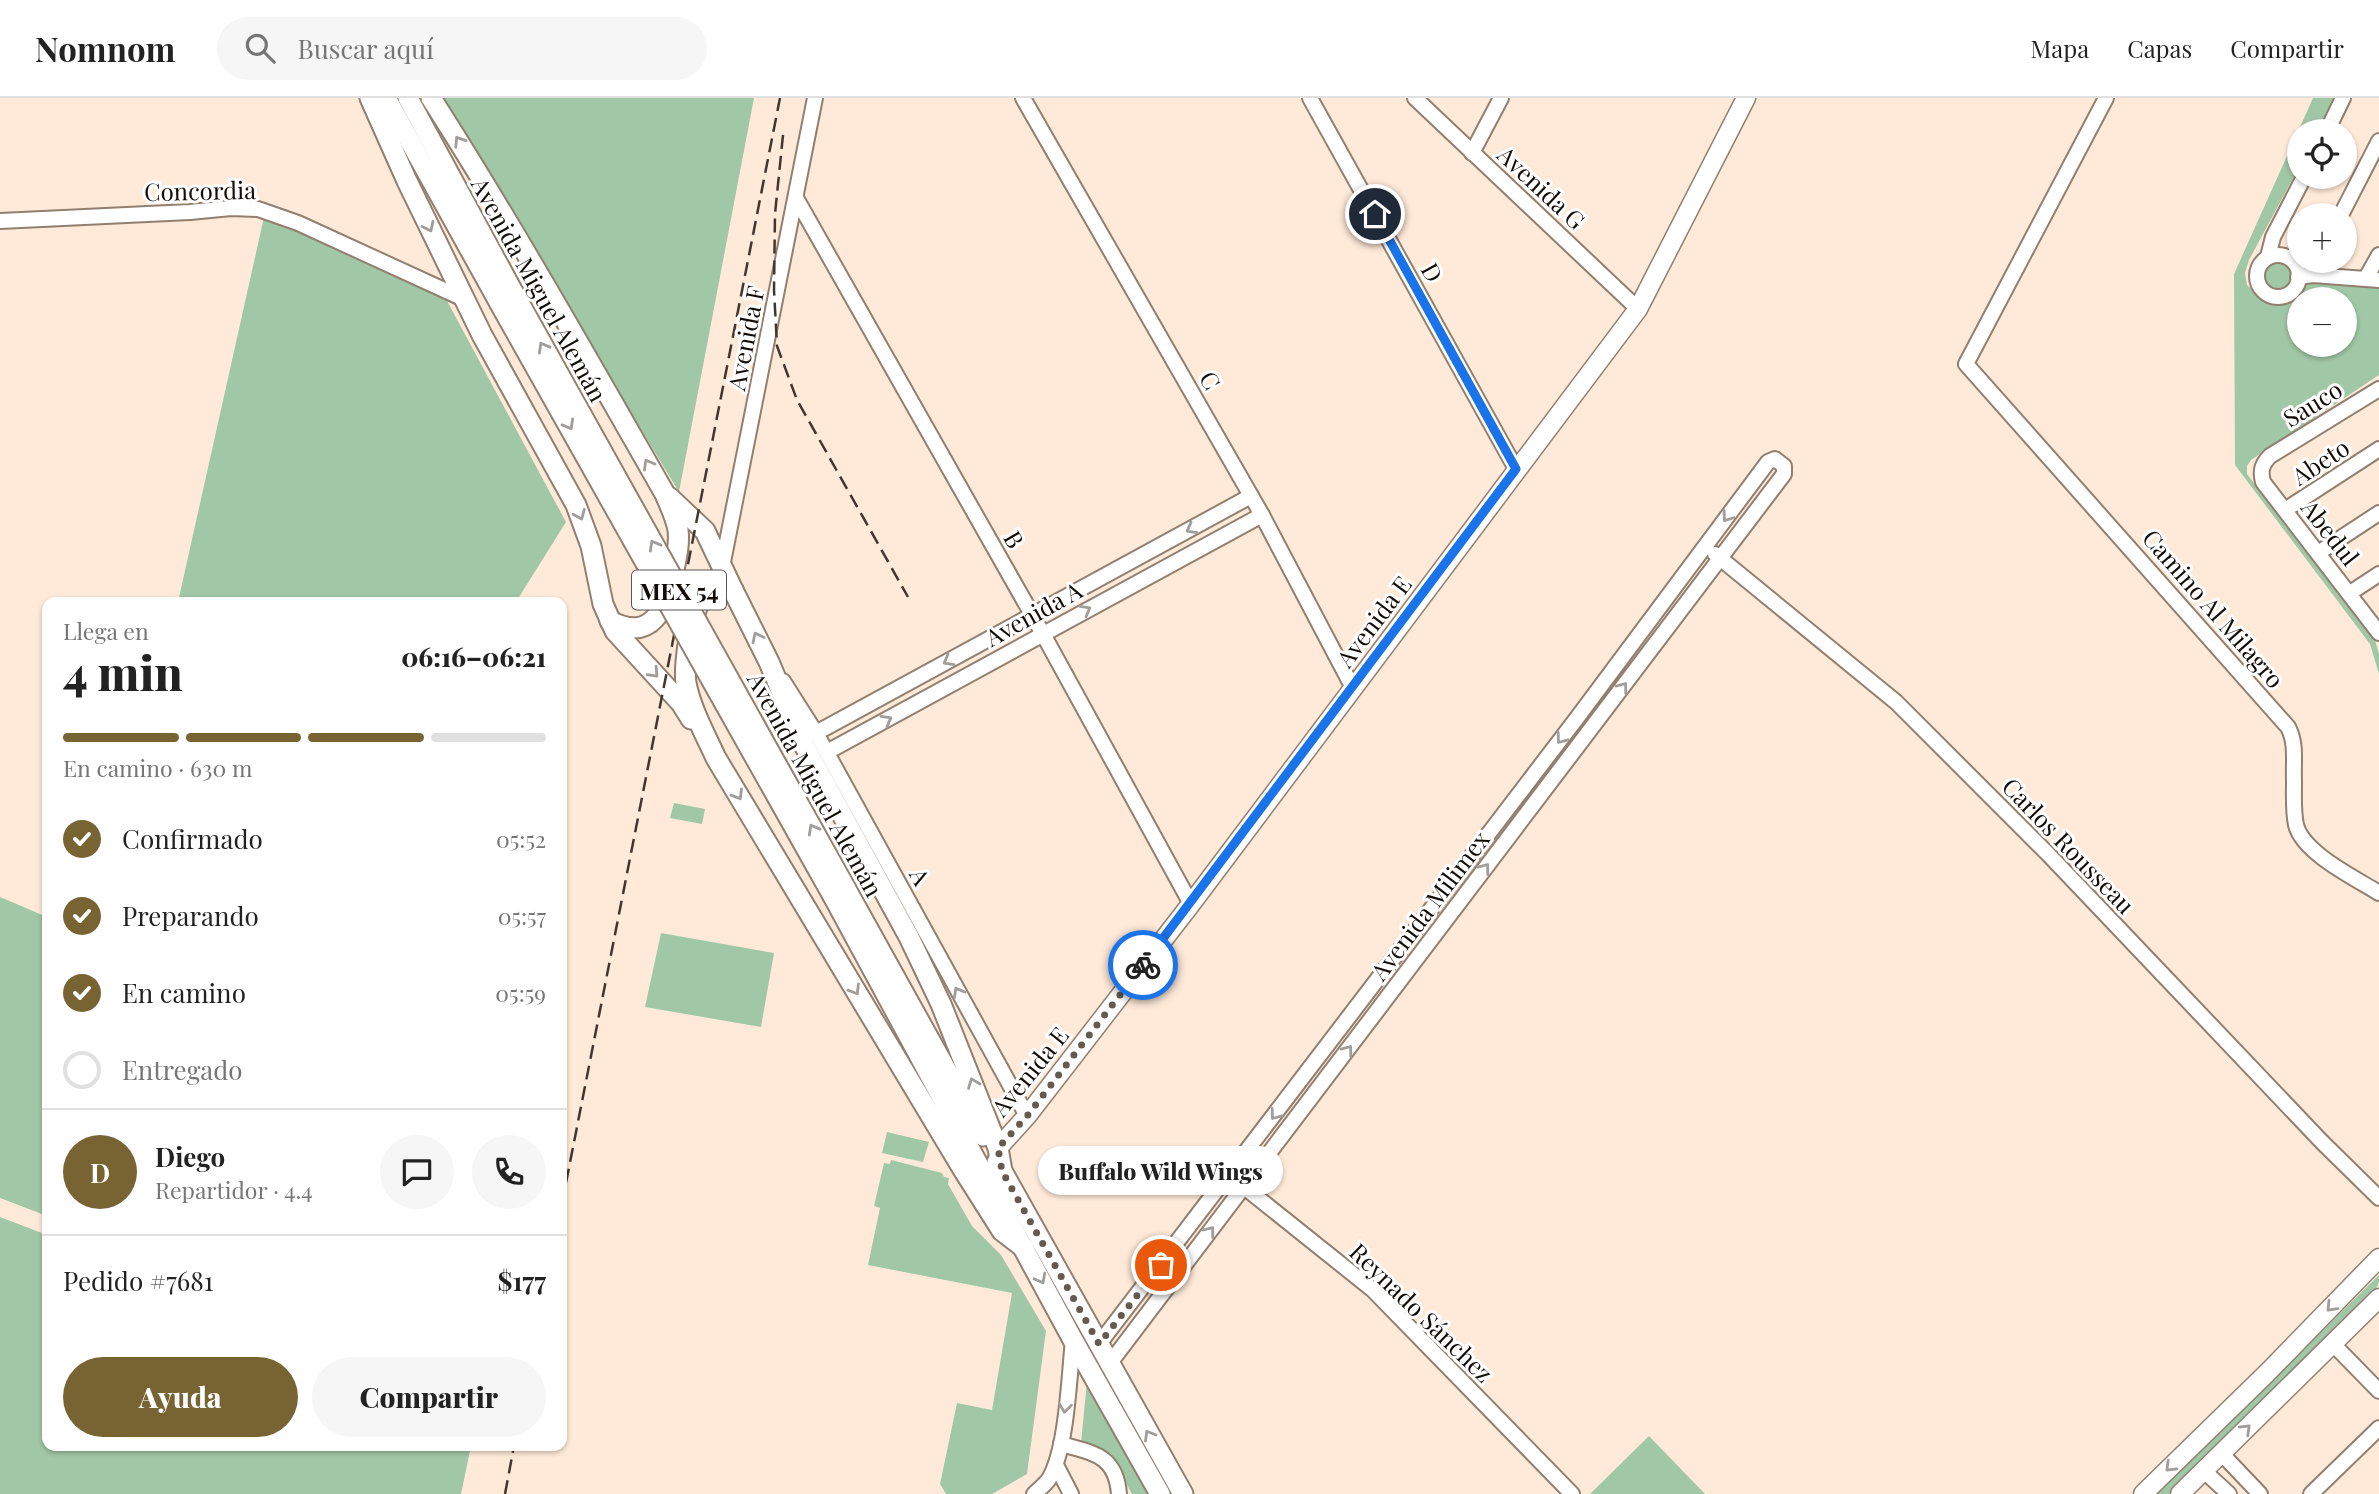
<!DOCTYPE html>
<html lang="es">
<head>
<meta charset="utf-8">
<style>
	:root { --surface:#fff; --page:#f6f6f6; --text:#222; --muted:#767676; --line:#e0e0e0; --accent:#786433 }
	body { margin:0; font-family:"Playfair Display",serif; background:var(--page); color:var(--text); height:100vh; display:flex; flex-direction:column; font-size:26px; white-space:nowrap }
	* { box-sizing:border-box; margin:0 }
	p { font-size:23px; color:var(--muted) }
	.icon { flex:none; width:38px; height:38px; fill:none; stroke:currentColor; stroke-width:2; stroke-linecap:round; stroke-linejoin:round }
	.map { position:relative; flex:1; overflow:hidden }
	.side { position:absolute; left:42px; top:499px; width:525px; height:854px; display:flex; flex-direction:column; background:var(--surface); border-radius:14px; box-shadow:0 2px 5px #0004 }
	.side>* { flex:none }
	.fabs { position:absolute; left:2287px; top:21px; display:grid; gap:14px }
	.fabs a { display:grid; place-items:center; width:70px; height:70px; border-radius:50%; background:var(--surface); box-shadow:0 2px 5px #0004; font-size:35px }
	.pin { position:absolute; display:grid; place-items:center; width:60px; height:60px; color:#fff; margin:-30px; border:4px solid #fff; border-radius:50%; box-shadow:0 2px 7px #0007 }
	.courier { position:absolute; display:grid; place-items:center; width:70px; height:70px; margin:-35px; border:5px solid #1a73e8; border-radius:50%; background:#fff; color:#222; box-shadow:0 2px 9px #0007 }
	.bubble { position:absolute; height:49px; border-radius:24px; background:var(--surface); box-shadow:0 2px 5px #0004; font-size:23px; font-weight:800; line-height:49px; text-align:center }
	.summary em { font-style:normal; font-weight:800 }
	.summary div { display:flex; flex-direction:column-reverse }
	.summary { display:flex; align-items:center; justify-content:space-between; height:119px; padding:0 21px }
	h1 { font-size:46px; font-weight:800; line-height:52px }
	.bar { display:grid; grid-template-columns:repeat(4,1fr); gap:10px 7px; align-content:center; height:84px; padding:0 21px }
	.bar i { height:9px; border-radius:5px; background:var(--line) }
	.bar .current { background:var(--accent) }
	.bar p { grid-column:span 4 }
	.line { display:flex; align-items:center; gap:18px; padding:0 21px; border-top:2px solid var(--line) }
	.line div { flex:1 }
	.round { display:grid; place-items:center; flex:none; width:74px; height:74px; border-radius:37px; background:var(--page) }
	ol { padding:0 21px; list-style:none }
	li { display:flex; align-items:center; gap:21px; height:77px }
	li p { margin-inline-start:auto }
	li .icon { padding:7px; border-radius:50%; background:var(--accent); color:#fff; stroke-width:4 }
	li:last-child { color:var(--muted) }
	li i { width:38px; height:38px; border:4px solid var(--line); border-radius:50% }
	.action { display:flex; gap:14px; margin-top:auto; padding:14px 21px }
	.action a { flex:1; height:80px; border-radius:42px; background:var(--accent); color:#fff; font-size:28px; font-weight:800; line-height:80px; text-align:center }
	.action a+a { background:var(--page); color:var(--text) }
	header { display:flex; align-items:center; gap:42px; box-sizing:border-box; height:98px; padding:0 35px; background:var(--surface); border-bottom:2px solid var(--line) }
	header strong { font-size:33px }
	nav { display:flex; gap:38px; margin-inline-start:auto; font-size:24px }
	.search { width:490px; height:63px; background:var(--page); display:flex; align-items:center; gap:18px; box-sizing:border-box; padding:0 24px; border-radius:38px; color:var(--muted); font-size:26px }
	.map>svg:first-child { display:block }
	.green { fill:#a1c8a6; fill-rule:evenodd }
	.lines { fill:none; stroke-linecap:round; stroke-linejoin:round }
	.minor-casing { stroke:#917f6f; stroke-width:18 }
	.major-casing { stroke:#917f6f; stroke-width:21 }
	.highway-casing { stroke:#917f6f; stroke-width:23 }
	.minor { stroke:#fff; stroke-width:14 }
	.major { stroke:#fff; stroke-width:18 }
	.highway { stroke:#fff; stroke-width:19 }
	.rail { stroke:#40372f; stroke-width:2.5; stroke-dasharray:14 7; stroke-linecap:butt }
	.highway-bridge-casing { stroke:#917f6f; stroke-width:23; stroke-linecap:butt }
	.highway-bridge { stroke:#fff; stroke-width:19 }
	.oneway { stroke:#a09e9b }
	.done { stroke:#655a50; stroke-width:7; stroke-dasharray:0 12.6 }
	.route { stroke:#1a73e8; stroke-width:9 }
	.labels { text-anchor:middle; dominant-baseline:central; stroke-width:6; stroke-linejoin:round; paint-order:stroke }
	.shield { fill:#fff; stroke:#595551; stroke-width:2 }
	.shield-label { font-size:23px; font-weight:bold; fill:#120c06 }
	.street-label { font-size:24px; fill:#120c06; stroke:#fff }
</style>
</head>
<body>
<header>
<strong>Nomnom</strong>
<div class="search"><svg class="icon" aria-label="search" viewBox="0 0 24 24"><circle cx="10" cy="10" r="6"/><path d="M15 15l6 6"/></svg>Buscar aquí</div>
<nav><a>Mapa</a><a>Capas</a><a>Compartir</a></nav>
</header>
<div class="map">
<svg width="2379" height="1396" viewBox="0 0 2379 1396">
	<rect width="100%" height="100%" fill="#ffead9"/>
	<!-- green -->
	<g class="green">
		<path d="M441 0H754L679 394Z"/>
		<path d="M2313 0H2336L2319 33H2300L2299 69 2249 162 2245 175 2247 187C2280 218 2280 202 2311 184L2379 190V277L2251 362 2247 368V376L2375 542 2379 556V576L2370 546 2235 367 2234 176ZM2300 201H2345V247H2300Z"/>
		<path d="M264 119 446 201 566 424 516 504H178Z"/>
		<circle cx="2278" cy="178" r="14"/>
		<path d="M674 705 705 711 702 726 670 720Z"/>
		<path d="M0 799 47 819V1118L0 1100Z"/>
		<path d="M661 835 774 855 761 929 645 909Z"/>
		<path d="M887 1034 929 1044 923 1064 882 1055Z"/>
		<path d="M891 1062 942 1075 944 1079 949 1080 948 1086 972 1128 1001 1157 1046 1233 1027 1376 992 1396H946L940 1386 957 1305 992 1312 1012 1195 868 1167 880 1110 874 1108 884 1065 890 1066Z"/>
		<path d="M0 1119 47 1137V1348H471L461 1396H0Z"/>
		<path d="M2379 1177V1184L2374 1196 2169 1396H2155Z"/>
		<path d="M1087 1283 1151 1396H1132L1109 1355 1081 1345Z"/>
		<path d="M1649 1338 1705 1396H1590Z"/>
	</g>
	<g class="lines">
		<!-- minor casing -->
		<g class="minor-casing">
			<g id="minor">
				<path d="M1023 0 1262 417 1353 590"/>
				<path d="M1310 0 1516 371"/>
				<path d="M1415 0 1638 211"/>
				<path d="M2106 0 1966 266 2288 629C2297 646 2293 665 2294 683 2294 697 2293 713 2296 727 2303 755 2355 780 2379 795"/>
				<path d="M2327 33 2343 0"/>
				<path d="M1472 55 1501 0"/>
				<path d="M796 100 1043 536 1191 806"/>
				<path d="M2341 117 2379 43"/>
				<path d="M0 123 190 114 231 110 258 111 298 125 466 202"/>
				<circle cx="2278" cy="178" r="21"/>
				<path d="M2268 159 2273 139 2304 79"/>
				<path d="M2298 179 2313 177 2379 182"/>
				<path d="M2366 180 2379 157"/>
				<path d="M2379 291 2270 358C2262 366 2260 373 2263 384L2379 535"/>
				<path d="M2285 412 2379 351"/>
				<path d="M2318 455 2379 415"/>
				<path d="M1715 456 1896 604 2049 757 2322 1044 2379 1100"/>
				<path d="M722 469 815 0"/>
				<path d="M2350 495 2379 476"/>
				<path d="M783 583 816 635 1027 1018"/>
				<path d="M816 635 1251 398"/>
				<path d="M827 654 1262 417"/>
				<path d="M1238 1084 1373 1192 1572 1396"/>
				<path d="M1099 1246 1577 620 1768 364 1775 361 1784 368V376L1110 1265"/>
				<path d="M2334 1247 2379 1293"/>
				<path d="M1061 1346C1093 1355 1116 1357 1119 1396"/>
				<path d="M2221 1355 2260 1396"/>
				<path d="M1056 1367 1071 1396"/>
				<path d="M2204 1373 2229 1396"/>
				<path d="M1034 1396C1039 1391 1045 1387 1049 1381 1067 1351 1069 1279 1073 1242"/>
				<path d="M2311 1396 2379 1330"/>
			</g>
		</g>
		<!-- major casing -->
		<g class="major-casing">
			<g id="major">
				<path d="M998 1050 1027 1018 1191 806 1638 211 1746 0"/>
				<path d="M2143 1396 2268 1274 2379 1160"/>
				<path d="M2180 1396 2379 1200"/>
			</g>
		</g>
		<!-- highway casing -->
		<g class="highway-casing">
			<g id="highway">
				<path d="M370 0 407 83 482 237 576 407 591 448 603 506 615 533 681 605 691 621"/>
				<path d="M386 0 499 204"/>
				<path d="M408 0 513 194"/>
				<path d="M431 0C514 130 589 263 665 396 670 408 676 420 678 432 680 446 676 462 673 476 665 510 653 545 610 523"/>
				<path d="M669 399 705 433 733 492"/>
				<path d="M846 791 983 1038"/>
				<path d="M833 798 1073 1242 1160 1396"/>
				<path d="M997 1064 1183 1396"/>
				<path d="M1002 1073 998 1050 941 906 909 839 804 647 769 564 733 492C725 489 716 487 708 492 692 503 683 567 686 585 691 611 705 636 716 660L964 1073 1002 1133 1024 1150"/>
			</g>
		</g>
		<!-- minor -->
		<use href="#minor" class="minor"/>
		<!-- major -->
		<use href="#major" class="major"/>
		<!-- highway -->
		<use href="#highway" class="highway"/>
		<!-- rail -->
		<g class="rail">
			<path d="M783 37 775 116 774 192 777 248 797 302 908 499"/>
			<path d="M562 1105 780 0"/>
			<path d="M505 1396 514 1348"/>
		</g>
		<!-- highway-bridge casing -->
		<g class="highway-bridge-casing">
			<g id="highway-bridge">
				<path d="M513 194 846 791"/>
				<path d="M499 204 833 798"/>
			</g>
		</g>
		<!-- highway-bridge -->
		<use href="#highway-bridge" class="highway-bridge"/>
	</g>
	<!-- one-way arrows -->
	<defs><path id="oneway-chevron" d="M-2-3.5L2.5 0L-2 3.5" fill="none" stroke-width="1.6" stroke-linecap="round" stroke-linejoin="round" transform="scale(1.75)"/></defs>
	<g class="oneway">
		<use href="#oneway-chevron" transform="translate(459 43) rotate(-123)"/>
		<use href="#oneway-chevron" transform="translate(429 129) rotate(64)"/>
		<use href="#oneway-chevron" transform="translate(543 249) rotate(-119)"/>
		<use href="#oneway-chevron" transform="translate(569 327) rotate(61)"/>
		<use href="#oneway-chevron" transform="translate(648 366) rotate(-120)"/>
		<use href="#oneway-chevron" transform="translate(580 417) rotate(67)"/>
		<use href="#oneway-chevron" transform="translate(1727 419) rotate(126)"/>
		<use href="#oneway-chevron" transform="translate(1191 431) rotate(151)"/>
		<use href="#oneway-chevron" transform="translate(654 447) rotate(-119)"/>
		<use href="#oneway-chevron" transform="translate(1086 512) rotate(-29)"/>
		<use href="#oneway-chevron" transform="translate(757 539) rotate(-116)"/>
		<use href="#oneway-chevron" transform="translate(948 563) rotate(151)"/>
		<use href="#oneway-chevron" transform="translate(654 575) rotate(47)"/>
		<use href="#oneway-chevron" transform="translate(1623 589) rotate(-53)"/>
		<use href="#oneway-chevron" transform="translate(887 622) rotate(-29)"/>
		<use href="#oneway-chevron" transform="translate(1561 641) rotate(127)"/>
		<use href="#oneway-chevron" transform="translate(738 697) rotate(59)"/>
		<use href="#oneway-chevron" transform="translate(813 731) rotate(-119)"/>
		<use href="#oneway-chevron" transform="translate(1485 770) rotate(-53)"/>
		<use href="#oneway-chevron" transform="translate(855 892) rotate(59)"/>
		<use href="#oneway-chevron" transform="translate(958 894) rotate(-119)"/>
		<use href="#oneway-chevron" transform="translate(1348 952) rotate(-53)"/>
		<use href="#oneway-chevron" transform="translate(973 985) rotate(-111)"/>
		<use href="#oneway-chevron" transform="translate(1275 1017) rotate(127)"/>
		<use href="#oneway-chevron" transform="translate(1210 1133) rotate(-52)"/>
		<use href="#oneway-chevron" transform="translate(1041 1181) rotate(62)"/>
		<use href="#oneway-chevron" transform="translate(2331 1209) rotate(134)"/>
		<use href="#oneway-chevron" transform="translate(1065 1310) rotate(97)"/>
		<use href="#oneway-chevron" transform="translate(2246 1331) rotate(-44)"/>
		<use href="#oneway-chevron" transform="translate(1149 1337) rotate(-120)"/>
		<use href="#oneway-chevron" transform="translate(2170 1369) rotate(135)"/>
	</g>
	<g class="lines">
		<!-- done -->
		<path class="done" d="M1143 867 1027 1018 998 1050 1002 1073 1099 1246 1161 1167"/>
		<!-- route -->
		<path class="route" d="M1143 867 1516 371 1375 116"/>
	</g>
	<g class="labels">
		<!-- shield labels -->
		<rect class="shield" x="632" y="472.5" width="94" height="39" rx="5"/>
		<g class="shield-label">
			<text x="679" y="492">MEX 54</text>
		</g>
		<!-- street labels -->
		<g class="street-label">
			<text transform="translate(1542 89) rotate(43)">Avenida G</text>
			<text transform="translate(200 92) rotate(-1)">Concordia</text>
			<text transform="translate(1433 174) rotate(61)">D</text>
			<text transform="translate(540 191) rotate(61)">Avenida Miguel Alemán</text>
			<text transform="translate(745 240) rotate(-79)">Avenida F</text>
			<text transform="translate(1211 282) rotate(60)">C</text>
			<text transform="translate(2312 305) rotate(-32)">Sauco</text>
			<text transform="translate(2320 363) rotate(-33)">Abeto</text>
			<text transform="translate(2331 434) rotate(52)">Abedul</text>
			<text transform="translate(1015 441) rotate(60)">B</text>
			<text transform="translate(2214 510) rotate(49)">Camino Al Milagro</text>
			<text transform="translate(1033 515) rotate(-29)">Avenida A</text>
			<text transform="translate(1373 523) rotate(-53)">Avenida E</text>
			<text transform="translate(816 686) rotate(61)">Avenida Miguel Alemán</text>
			<text transform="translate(2069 747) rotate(46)">Carlos Rousseau</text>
			<text transform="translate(921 778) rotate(61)">A</text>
			<text transform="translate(1429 807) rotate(-53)">Avenida Milimex</text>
			<text transform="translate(1029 973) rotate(-51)">Avenida E</text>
			<text transform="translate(1422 1214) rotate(44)">Reynado Sánchez</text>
		</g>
	</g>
</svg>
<div class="fabs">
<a><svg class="icon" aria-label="locate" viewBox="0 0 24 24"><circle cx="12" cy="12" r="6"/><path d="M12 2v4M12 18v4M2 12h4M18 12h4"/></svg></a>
<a>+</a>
<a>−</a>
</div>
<div class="pin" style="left:1161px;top:1167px;background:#ea580c"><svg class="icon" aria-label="bag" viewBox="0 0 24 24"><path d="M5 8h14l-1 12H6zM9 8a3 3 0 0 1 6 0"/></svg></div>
<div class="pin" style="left:1375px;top:116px;background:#1f2937"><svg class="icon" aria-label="home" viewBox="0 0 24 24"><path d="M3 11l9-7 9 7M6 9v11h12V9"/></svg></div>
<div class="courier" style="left:1143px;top:867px"><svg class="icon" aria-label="bike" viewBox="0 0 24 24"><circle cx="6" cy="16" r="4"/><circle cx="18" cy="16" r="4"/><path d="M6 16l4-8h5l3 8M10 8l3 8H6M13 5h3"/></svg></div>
<div class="bubble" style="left:1038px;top:1048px;width:245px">Buffalo Wild Wings</div>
<section class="side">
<div class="summary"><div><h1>4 min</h1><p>Llega en</p></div><em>06:16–06:21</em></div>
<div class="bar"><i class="current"></i><i class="current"></i><i class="current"></i><i></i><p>En camino · 630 m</p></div>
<ol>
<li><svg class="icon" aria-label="check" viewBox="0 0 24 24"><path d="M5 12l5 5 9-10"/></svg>Confirmado<p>05:52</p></li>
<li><svg class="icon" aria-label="check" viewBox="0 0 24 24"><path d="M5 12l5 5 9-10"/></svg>Preparando<p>05:57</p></li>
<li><svg class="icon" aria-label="check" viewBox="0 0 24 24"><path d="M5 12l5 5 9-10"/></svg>En camino<p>05:59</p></li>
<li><i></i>Entregado</li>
</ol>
<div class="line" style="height:126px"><b class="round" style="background:var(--accent);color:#fff">D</b><div><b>Diego</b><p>Repartidor · 4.4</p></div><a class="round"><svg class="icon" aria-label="chat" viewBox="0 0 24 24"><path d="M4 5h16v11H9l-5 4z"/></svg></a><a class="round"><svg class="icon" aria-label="phone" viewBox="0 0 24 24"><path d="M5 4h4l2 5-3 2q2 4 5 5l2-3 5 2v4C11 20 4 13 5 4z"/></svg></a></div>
<div class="line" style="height:91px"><div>Pedido #7681</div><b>$177</b></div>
<div class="action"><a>Ayuda</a><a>Compartir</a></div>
</section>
</div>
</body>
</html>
